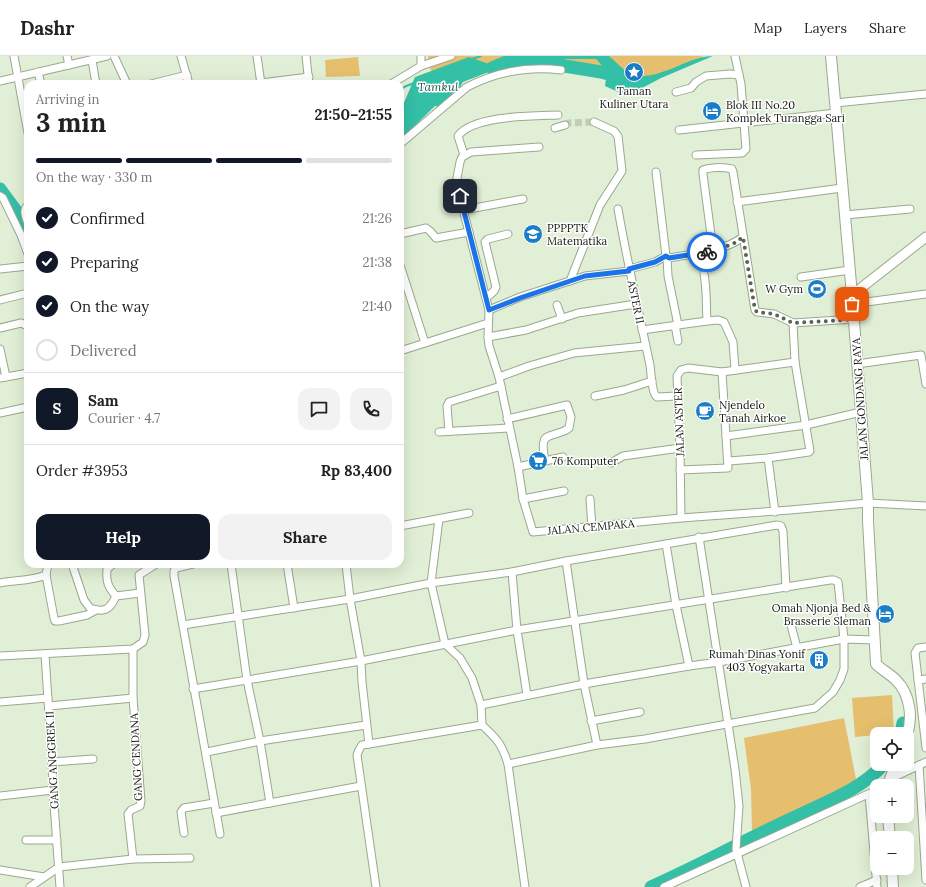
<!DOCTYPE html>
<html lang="en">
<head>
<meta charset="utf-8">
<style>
	:root { --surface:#fff; --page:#f2f2f2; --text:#222; --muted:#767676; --line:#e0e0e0; --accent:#111827 }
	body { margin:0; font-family:Lora,serif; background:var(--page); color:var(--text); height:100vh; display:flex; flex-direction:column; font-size:15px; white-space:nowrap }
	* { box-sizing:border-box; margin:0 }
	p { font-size:13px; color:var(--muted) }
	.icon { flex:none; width:22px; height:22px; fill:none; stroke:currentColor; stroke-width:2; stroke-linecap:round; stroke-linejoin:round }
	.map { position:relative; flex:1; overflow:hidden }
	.drawer { position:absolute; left:24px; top:24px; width:380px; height:488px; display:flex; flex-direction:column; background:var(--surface); border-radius:12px; box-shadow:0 4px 16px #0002 }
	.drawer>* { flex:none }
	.buttons { position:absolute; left:870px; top:671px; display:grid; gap:8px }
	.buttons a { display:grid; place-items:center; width:44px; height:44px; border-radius:8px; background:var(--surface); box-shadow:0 4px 16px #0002; font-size:20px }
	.pin { position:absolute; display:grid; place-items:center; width:34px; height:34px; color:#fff; margin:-17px; border-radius:8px; box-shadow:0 2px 6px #0006 }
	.courier { position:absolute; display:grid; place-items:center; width:40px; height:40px; margin:-20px; border:3px solid #1a73e8; border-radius:50%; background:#fff; color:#222; box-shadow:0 1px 5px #0007 }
	.headline em { font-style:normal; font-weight:700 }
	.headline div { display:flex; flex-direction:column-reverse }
	.headline { display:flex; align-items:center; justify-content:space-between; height:68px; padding:0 12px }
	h1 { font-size:26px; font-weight:700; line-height:30px }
	.bar { display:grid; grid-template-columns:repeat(4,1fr); gap:6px 4px; align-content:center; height:48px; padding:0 12px }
	.bar i { height:5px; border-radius:3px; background:var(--line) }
	.bar .active { background:var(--accent) }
	.bar p { grid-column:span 4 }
	.line { display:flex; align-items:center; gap:10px; padding:0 12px; border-top:1px solid var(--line) }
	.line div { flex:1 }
	.round { display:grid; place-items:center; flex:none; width:42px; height:42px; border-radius:12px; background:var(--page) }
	ol { padding:0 12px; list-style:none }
	li { display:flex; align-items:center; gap:12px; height:44px }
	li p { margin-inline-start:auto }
	li .icon { padding:4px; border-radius:50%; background:var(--accent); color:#fff; stroke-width:4 }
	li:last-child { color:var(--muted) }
	li i { width:22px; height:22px; border:2px solid var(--line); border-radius:50% }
	.primary-button { display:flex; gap:8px; margin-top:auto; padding:8px 12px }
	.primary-button a { flex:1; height:46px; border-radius:12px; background:var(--accent); color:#fff; font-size:16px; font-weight:700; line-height:46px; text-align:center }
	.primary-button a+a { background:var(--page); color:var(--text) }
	header { display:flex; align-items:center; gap:24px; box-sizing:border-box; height:56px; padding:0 20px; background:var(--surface); border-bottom:1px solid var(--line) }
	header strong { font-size:19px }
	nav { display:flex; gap:22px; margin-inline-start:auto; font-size:14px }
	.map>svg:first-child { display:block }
	.green { fill:#e5bf6e }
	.water { fill:#34bfa7 }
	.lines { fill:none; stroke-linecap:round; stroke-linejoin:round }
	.stream { stroke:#34bfa7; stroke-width:2 }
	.river { stroke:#34bfa7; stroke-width:13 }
	.minor-tunnel { stroke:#c1cfb7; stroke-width:7; stroke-dasharray:7 3.5; stroke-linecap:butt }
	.minor-casing { stroke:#9aa88f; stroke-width:9 }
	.tertiary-casing { stroke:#9aa88f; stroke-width:11 }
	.secondary-casing { stroke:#9aa88f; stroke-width:12 }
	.minor { stroke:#fff; stroke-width:7 }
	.tertiary { stroke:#fff; stroke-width:9 }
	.secondary { stroke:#fff; stroke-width:10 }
	.done { stroke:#5a6354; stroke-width:4; stroke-dasharray:0 7.2 }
	.route { stroke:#1a73e8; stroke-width:5 }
	.labels { text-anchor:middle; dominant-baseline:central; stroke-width:3; stroke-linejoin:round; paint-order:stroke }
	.poi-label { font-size:11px; fill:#12170e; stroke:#fff; text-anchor:start }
	.street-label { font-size:11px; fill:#12170e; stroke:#fff }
	.water-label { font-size:12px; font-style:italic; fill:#265c51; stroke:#fff }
</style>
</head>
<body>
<header>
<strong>Dashr</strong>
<nav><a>Map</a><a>Layers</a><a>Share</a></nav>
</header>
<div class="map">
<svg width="926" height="831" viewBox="0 0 926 831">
	<rect width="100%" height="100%" fill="#e0efd5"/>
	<!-- green -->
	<g class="green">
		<path d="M428 0H704L662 17 646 21 631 20 516 2 443 33 429 11Z"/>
		<path d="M358 1 360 20 326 21 325 4Z"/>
		<path d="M892 639 894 678H877V679L855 681 852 642Z"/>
		<path d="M844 662 858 733 752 775 751 733 744 682Z"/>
	</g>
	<!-- water -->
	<path class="water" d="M543 0H609L631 20C642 21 652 20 662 16 679 11 695 0 713 0L661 22 627 40 605 30 607 15 596 3H566L534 11 499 12 463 26 453 42 440 53 428 44 400 79V56L415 21 469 1 489 8 511 5 537 3Z"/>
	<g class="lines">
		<!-- stream -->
		<g class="stream">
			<path d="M472 3 481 0"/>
			<path d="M400 38 404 31 414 27"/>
		</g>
		<!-- river -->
		<g class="river">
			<path d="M492 12 516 2 601 16 623 22"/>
			<path d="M400 75 443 33"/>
			<path d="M0 133 17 156 28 177"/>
			<path d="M901 678 903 667"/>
			<path d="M651 831C699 810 745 784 793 762 825 746 859 735 884 708"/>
		</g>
		<!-- minor-tunnel -->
		<path class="minor-tunnel" d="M565 69 568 67 594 66"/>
		<!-- minor casing -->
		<g class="minor-casing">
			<g id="minor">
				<path d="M14 0 28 77"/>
				<path d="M67 0 69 9"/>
				<path d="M114 0 127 28"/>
				<path d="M181 0 189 28"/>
				<path d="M257 0 261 28"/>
				<path d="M306 0 309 28"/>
				<path d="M421 0V10"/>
				<path d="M92 4 96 28"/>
				<path d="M38 16 41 28"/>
				<path d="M0 25 107 0"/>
				<path d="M261 27 309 21"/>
				<path d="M151 28 187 19"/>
				<path d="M391 28 421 10 451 0"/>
				<path d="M676 36 691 32 696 26 706 20 730 18 739 19"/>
				<path d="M835 47 926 38"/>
				<path d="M555 72 565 69"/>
				<path d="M679 74 836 57"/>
				<path d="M400 88 467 31C496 16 529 10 561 14"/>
				<path d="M539 91 471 96 462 101 460 106 457 122 465 161 489 254 488 281 489 290 499 321 518 411 523 443 533 476 681 462 790 454 868 447 926 450"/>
				<path d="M464 99 458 80C473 59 534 60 558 59"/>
				<path d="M696 99 742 97 746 93 741 28 735 0"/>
				<path d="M656 116 666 200"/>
				<path d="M0 140 3 142 21 179 28 198"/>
				<path d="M737 146 842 132"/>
				<path d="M28 149C22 155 26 161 28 168"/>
				<path d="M618 153C627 205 639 257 650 309 651 317 652 338 657 341L677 340"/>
				<path d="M464 154 523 143"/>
				<path d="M845 159 910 153"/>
				<path d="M400 178 426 172 430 175 436 182 469 176"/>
				<path d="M713 194 703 118V114C711 111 724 111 732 113L733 116 755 254 757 256 774 258 793 267 854 263"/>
				<path d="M666 200 669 202C694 197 721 197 743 181"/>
				<path d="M667 201 668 220 678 269"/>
				<path d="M400 209 425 287"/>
				<path d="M0 213 28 210"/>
				<path d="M629 213 655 206 666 200"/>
				<path d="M704 218C707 233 706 249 707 265"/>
				<path d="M801 221 850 214"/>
				<path d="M570 225 600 149 622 115 618 80 614 75 594 66"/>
				<path d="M486 242 494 235 496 231 485 186 488 183 508 178"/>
				<path d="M0 244 28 237"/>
				<path d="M852 248 926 238"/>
				<path d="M557 249 562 263"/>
				<path d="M489 254 520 241 585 220 629 215"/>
				<path d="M675 269 678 285"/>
				<path d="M0 272 21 267 28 270"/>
				<path d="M642 274 707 265 718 264 724 266 733 286 735 314"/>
				<path d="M488 281 526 274 578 257 636 248"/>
				<path d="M0 293 6 321"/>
				<path d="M400 295 488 267"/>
				<path d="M857 308 921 299 926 328"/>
				<path d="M499 321 529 310 574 297 645 290"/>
				<path d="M0 322 28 317"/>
				<path d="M595 340 624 334 652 325"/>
				<path d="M0 357 28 351"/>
				<path d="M507 363 567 349 571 361 569 372C563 378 545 378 544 385 542 390 544 399 545 404"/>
				<path d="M449 375 447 350 449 346 501 330"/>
				<path d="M439 376 509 372"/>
				<path d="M726 380 806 369 861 356"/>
				<path d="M768 402 775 456"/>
				<path d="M729 405 768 402 809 396 810 395 795 306 793 267"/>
				<path d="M611 407 623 400 680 392"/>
				<path d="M518 411 563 401"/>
				<path d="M680 414 728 412 722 316"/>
				<path d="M523 443 564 435"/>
				<path d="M590 443 592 471"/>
				<path d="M681 462 680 392 677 320 681 314 688 312 722 316 795 306"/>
				<path d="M400 470 469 457"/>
				<path d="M699 481 735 713 739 750 736 793 746 831"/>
				<path d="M666 488 676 549 689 610"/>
				<path d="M566 505 584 628 597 689"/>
				<path d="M72 508 84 544 90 552C104 557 110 554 116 540"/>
				<path d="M113 508 107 513C106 526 108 531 116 540"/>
				<path d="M193 508 176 512 174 515V520L220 778"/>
				<path d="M231 508 247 624 260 685 270 747"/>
				<path d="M287 508 294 552"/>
				<path d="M512 516 517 574 527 639"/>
				<path d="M46 519 54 562 55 565H59L87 559 96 554"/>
				<path d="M0 527C16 524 31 525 46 519L48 508"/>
				<path d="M116 540 140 537"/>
				<path d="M183 569 350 543 431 527 439 463"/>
				<path d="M791 569 797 592"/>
				<path d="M926 591 918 592 915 597 926 692"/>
				<path d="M133 593V642L141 745 140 750 131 754 128 758 133 803"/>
				<path d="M45 598 52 706 53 734 60 831"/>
				<path d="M0 600 133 593 143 586 145 579 139 519 156 508"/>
				<path d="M918 624 926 623"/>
				<path d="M193 633 361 605 350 543 346 508"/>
				<path d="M0 646 48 642"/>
				<path d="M481 649 584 628 689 610 719 606 844 583 875 584"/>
				<path d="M49 650 133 642"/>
				<path d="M591 665 640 656"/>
				<path d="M482 669 481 649 472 622 460 602 445 588 431 527 512 516 566 505 777 469 781 470 783 475 786 532"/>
				<path d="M369 688 362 626 361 605 517 574 830 524H834L838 526 844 583V613L840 624 833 636 815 652 645 683 597 689 508 708"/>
				<path d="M207 696 260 685 366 669"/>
				<path d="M52 706 93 703"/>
				<path d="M919 709 926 824"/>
				<path d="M890 723 926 706"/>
				<path d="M869 738 877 831"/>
				<path d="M0 740 53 734"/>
				<path d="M216 757 361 730"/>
				<path d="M184 777 181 756 184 752 214 747"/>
				<path d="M26 784H57"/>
				<path d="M0 814 44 821"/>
				<path d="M30 831 59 811 133 803 190 802"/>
				<path d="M376 831 357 699 359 694 362 689 369 688 482 669C497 683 502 688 508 708L525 831"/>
				<path d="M664 831 877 734"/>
				<path d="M860 831 877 824"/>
			</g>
		</g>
		<!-- tertiary casing -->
		<g class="tertiary-casing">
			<path id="tertiary" d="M852 239 926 181"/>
		</g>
		<!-- secondary casing -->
		<g class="secondary-casing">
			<g id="secondary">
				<path d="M831 0 852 239 868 447V465L876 608C882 614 890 618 896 624 910 638 913 661 907 679"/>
				<path d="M889 730 890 723 896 708"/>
				<path d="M888 760 890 782"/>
				<path d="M892 812 893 831"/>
			</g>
		</g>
		<!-- minor -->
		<use href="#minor" class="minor"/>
		<!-- tertiary -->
		<use href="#tertiary" class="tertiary"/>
		<!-- secondary -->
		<use href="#secondary" class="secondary"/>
	</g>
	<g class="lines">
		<!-- done -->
		<path class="done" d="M707 196 733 188 743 181 755 254 757 256 774 258 793 267 846 264 854 263 852 248"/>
		<!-- route -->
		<path class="route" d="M460 140 489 254 520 242 585 220 629 215V213L655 206 666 200 669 202 707 196"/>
	</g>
	<!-- icons -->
	<defs>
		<g id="sight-disc" transform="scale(1)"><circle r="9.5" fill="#197dc8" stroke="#fff"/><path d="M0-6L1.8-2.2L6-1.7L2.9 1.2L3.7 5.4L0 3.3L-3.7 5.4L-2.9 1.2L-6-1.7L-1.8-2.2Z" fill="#fff"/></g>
		<g id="hotel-disc" transform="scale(1)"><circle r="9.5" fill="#197dc8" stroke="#fff"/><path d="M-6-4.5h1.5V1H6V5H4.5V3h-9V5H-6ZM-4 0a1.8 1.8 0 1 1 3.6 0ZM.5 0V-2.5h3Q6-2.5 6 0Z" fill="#fff"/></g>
		<g id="school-disc" transform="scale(1)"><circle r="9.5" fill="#197dc8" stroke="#fff"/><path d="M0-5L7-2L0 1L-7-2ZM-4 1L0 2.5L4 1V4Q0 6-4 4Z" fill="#fff"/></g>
		<g id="stadium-disc" transform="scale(1)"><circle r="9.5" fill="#197dc8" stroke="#fff"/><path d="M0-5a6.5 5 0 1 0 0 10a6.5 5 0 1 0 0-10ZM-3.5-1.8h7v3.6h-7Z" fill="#fff"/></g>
		<g id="cafe-disc" transform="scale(1)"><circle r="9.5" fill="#197dc8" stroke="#fff"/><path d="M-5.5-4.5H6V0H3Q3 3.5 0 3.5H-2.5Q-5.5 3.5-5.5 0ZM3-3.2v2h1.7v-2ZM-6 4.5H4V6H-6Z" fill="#fff"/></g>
		<g id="supermarket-disc" transform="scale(1)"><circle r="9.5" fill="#197dc8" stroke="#fff"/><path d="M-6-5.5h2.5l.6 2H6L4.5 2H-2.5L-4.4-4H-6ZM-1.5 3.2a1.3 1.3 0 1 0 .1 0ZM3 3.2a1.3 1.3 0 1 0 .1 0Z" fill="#fff"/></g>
		<g id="building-disc" transform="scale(1)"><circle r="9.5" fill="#197dc8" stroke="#fff"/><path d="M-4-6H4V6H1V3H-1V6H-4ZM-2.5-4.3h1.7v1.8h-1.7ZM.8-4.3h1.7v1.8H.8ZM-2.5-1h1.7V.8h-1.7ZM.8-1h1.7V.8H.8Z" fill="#fff"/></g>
	</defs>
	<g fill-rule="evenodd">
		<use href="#sight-disc" x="634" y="16"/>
		<use href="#hotel-disc" x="712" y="55"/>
		<use href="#school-disc" x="533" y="178"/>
		<use href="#stadium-disc" x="817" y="233"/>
		<use href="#cafe-disc" x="705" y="355"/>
		<use href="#supermarket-disc" x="538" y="405"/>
		<use href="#hotel-disc" x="885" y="558"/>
		<use href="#building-disc" x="819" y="604"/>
	</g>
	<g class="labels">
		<!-- poi labels -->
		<g class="poi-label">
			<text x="634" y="35" text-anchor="middle">Taman<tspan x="634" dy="13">Kuliner Utara</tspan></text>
			<text x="726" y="49">Blok III No.20<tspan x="726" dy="13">Komplek Turangga Sari</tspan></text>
			<text x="547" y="172">PPPPTK<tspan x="547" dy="13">Matematika</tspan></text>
			<text x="803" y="233" text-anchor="end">W Gym</text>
			<text x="719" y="349">Njendelo<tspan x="719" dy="13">Tanah Airkoe</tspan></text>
			<text x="552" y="405">76 Komputer</text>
			<text x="871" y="552" text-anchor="end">Omah Njonja Bed &amp;<tspan x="871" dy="13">Brasserie Sleman</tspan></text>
			<text x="805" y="598" text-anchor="end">Rumah Dinas Yonif<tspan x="805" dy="13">403 Yogyakarta</tspan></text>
		</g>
		<!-- street labels -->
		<g class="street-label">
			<text transform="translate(636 246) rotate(78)">ASTER II</text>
			<text transform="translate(860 343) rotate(-94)">JALAN GONDANG RAYA</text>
			<text transform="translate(679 366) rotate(-92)">JALAN ASTER</text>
			<text transform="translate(591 471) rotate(-5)">JALAN CEMPAKA</text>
			<text transform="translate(136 701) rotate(-93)">GANG CENDANA</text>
			<text transform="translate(52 704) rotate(-93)">GANG ANGGREK II</text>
		</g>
		<!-- water labels -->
		<g class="water-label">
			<text x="438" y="30">Tamkul</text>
		</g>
	</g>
</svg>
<div class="buttons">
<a><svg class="icon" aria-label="locate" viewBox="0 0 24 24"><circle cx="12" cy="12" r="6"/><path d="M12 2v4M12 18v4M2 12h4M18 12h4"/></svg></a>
<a>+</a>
<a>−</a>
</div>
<div class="pin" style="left:852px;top:248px;background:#ea580c"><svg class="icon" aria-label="bag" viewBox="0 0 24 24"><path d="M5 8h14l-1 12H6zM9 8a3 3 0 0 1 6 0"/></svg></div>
<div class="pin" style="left:460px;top:140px;background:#1f2937"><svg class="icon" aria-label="home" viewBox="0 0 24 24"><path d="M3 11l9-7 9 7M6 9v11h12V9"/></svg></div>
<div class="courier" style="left:707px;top:196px"><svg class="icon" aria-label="bike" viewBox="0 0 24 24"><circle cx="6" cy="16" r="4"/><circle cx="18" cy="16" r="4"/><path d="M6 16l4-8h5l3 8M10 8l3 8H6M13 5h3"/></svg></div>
<section class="drawer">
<div class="headline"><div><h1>3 min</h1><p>Arriving in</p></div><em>21:50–21:55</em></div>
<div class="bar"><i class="active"></i><i class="active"></i><i class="active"></i><i></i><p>On the way · 330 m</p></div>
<ol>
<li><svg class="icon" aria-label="check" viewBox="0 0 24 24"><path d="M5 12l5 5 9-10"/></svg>Confirmed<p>21:26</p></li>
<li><svg class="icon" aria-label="check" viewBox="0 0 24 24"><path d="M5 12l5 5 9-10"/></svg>Preparing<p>21:38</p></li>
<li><svg class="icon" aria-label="check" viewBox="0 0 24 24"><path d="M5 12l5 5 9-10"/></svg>On the way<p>21:40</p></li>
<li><i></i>Delivered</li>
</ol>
<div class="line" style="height:72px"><b class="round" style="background:var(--accent);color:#fff">S</b><div><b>Sam</b><p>Courier · 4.7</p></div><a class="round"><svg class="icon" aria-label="chat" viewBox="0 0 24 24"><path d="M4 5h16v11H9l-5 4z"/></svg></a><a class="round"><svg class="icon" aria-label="phone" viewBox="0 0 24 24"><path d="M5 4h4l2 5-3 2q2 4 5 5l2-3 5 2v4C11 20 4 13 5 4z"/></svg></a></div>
<div class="line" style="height:52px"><div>Order #3953</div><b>Rp 83,400</b></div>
<div class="primary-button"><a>Help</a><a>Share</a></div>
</section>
</div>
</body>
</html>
